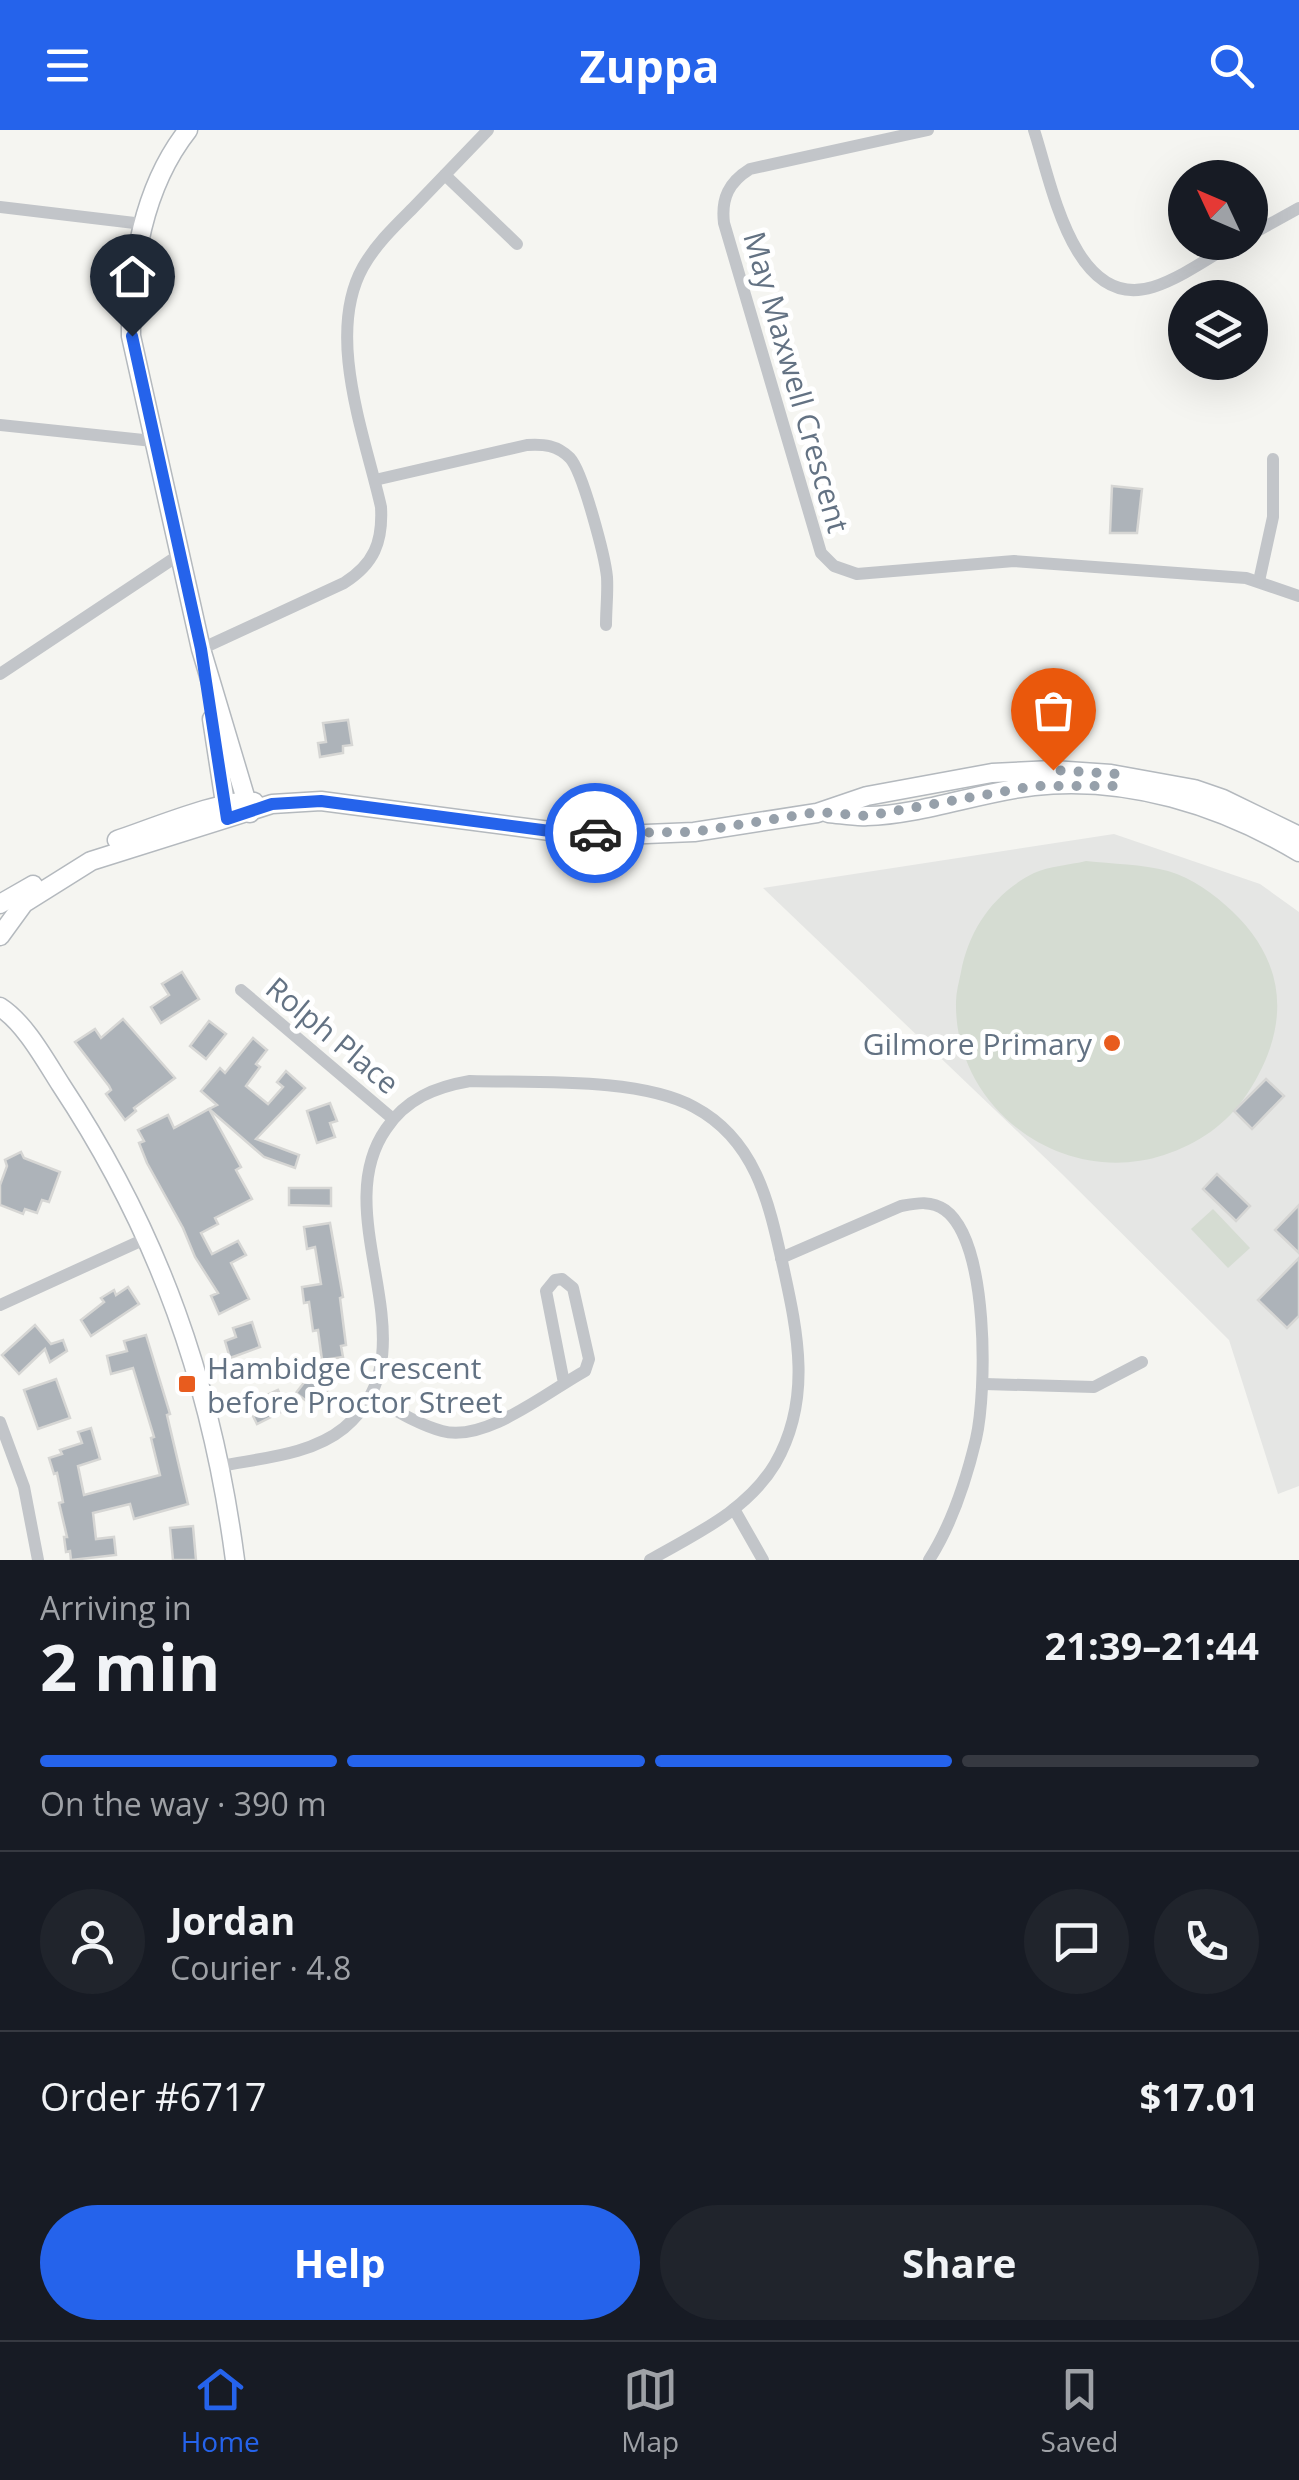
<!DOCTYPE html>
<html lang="en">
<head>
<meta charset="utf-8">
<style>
	:root { --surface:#171b24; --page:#20242c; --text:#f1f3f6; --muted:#9ea1a6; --line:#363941; --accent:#2563eb }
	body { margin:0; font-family:"Open Sans",sans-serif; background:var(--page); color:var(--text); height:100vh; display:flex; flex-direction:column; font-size:38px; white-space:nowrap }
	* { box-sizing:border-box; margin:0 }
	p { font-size:32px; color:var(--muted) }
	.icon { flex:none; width:55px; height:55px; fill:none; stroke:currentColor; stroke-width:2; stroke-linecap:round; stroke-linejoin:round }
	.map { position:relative; height:1430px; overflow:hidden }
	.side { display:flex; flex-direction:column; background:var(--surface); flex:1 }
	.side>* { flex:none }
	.needle { width:65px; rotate:314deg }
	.fabs { position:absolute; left:1168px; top:30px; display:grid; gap:20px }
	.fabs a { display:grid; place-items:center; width:100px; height:100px; border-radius:50%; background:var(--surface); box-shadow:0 10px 40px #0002; font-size:50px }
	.pin { position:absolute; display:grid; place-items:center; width:85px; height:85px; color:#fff; margin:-102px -42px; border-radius:50% 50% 50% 0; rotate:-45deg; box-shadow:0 0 10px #0007 }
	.pin .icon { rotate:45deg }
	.courier { position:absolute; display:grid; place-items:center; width:100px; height:100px; margin:-50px; border:8px solid #2563eb; border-radius:50%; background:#fff; color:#222; box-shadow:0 2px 12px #0007 }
	.head em { font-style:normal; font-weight:700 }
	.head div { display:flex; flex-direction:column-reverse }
	.head { display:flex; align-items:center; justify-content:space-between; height:170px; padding:0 40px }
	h1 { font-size:65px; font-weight:700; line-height:75px }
	.bar { display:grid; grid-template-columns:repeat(4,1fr); gap:15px 10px; align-content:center; height:120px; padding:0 40px }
	.bar i { height:12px; border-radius:8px; background:var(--line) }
	.bar .on { background:var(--accent) }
	.bar p { grid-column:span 4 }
	.line { display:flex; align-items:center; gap:25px; padding:0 40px; border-top:2px solid var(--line) }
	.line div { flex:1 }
	.round { display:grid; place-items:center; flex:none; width:105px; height:105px; border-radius:52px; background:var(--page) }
	.cta { display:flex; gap:20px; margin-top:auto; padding:20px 40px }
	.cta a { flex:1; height:115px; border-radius:60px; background:var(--accent); color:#fff; font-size:40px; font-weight:700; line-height:115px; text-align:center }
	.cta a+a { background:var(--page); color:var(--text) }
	header { display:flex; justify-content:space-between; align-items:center; height:130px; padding:0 40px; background:var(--accent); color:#fff; font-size:45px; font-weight:700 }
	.menu { display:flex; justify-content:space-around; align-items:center; height:140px; border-top:2px solid var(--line); background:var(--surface); font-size:28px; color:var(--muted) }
	.menu a { display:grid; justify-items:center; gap:5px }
	.menu .on { color:var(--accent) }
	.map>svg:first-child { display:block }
	.built { fill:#e5e6e4 }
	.green { fill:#d5dcd2 }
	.building { fill:#adb3b9; stroke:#d6d6d4; stroke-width:2.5 }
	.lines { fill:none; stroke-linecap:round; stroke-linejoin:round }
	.secondary-casing { stroke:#b4b9be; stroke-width:21 }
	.street { stroke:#c2c5c9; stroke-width:12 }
	.secondary { stroke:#fff; stroke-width:18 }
	.done { stroke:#96a0aa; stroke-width:10; stroke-dasharray:0 18 }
	.route { stroke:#2563eb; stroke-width:12 }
	.poi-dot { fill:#e85c1e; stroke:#fff; stroke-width:4 }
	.labels { text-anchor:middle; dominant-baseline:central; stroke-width:10; stroke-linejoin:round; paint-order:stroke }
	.street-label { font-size:30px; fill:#637283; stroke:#fff }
	.poi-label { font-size:30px; fill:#637283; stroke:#fff; text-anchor:end }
</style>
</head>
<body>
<header><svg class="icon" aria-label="menu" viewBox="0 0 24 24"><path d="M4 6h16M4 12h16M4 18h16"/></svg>Zuppa<svg class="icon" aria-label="search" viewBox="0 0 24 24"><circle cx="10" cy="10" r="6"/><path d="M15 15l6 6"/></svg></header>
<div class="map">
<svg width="1299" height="1430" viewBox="0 0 1299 1430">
	<rect width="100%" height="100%" fill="#f5f5f1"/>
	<!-- built -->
	<path class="built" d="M1114 704 1260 754 1299 782V1356L1278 1364 1229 1210 1062 1044 763 758Z"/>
	<!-- green -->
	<g class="green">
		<path d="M1086 731C1112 734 1142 734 1168 741 1192 748 1214 764 1232 781 1289 835 1290 899 1247 964 1227 994 1198 1014 1164 1025 1063 1058 954 980 956 872 956 862 959 852 961 842 969 799 994 763 1034 743 1049 736 1070 735 1086 731Z"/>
		<path d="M1213 1079 1250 1118 1228 1138 1191 1099Z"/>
	</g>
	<!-- building -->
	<g class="building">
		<path d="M1112 356 1142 359 1137 403H1110Z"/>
		<path d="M348 590 352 615 343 616V623L320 627 318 613 326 612 323 593Z"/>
		<path d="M182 842 199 869 161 893 151 877 169 865 162 854Z"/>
		<path d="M123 889 175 948 134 978 136 981 125 990 106 964 111 960 109 956 75 912 95 899 101 908Z"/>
		<path d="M209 891 226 904 206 929 190 916Z"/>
		<path d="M253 908 267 920 256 934 260 937 246 956 268 974 283 957 277 952 286 941 305 958 256 1009 299 1025 295 1038 264 1027 209 979 217 975 201 961 220 938 225 943Z"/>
		<path d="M1266 949 1284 966 1252 999 1234 981Z"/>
		<path d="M330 973 337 991 330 993 335 1007 317 1013 307 981Z"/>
		<path d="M209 979 241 1037 236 1040 252 1069 215 1088 218 1094 201 1103 212 1124 238 1111 246 1125 231 1133 249 1169 219 1184 211 1166 218 1163 195 1127 183 1098 147 1033 139 1013 144 1011 138 1000 168 985 174 998Z"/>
		<path d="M21 1022 24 1028 60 1042 49 1072 42 1070 37 1083 25 1079 23 1084 0 1075V1055L7 1036 5 1030Z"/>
		<path d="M1217 1044 1250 1076 1236 1091 1203 1059Z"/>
		<path d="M289 1058H331V1076L289 1075Z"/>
		<path d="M1299 1075V1123L1275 1100Z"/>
		<path d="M330 1093 343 1167 340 1168 346 1215 341 1216 343 1227 322 1230 318 1200 313 1201 309 1172 304 1173 302 1157 321 1154 315 1117 307 1119 304 1097Z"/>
		<path d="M1299 1128V1186L1287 1198 1258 1170Z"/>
		<path d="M128 1157 139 1174 91 1206 81 1190 104 1172 101 1168 114 1160 116 1165Z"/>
		<path d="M252 1192 260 1217 230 1228 225 1211 236 1207 233 1198Z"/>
		<path d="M35 1195 51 1214 63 1210 67 1221 50 1232 45 1219 19 1244 2 1225Z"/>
		<path d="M146 1205 170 1284 167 1285 188 1374 134 1389 130 1374 93 1383 96 1409 114 1407 116 1425 71 1430 70 1421 66 1422 64 1407H67L59 1373 63 1372 57 1343 54 1344 49 1328 62 1324 60 1320 82 1313 78 1302 91 1298 100 1329 78 1336 84 1365 160 1345 151 1308 154 1307 133 1238 111 1244 107 1226 127 1221 124 1211Z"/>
		<path d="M320 1232 340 1247 313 1276 296 1263Z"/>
		<path d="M56 1249 70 1288 38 1299 24 1260Z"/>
		<path d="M278 1260 287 1279 257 1294 247 1274Z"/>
		<path d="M193 1396 196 1430H173L170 1398Z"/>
	</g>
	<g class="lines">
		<!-- secondary casing -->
		<g class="secondary-casing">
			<g id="secondary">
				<path d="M188 0C143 57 130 136 131 206L201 519 250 683"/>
				<path d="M212 589 227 686"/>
				<path d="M828 683C841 684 854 687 867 686 920 685 980 662 1034 656 1127 646 1220 675 1299 722"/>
				<path d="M117 710C145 701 230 666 254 672"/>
				<path d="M0 774 33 755"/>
				<path d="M0 806 24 773 91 731 272 674 321 671 550 701 622 705 694 702 817 683 867 666 992 643 1053 640 1111 644 1194 659 1223 669 1299 706"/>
				<path d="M0 877C25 893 45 930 61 955 159 1103 212 1254 235 1430"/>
			</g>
		</g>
		<!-- street -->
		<g class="street">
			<path d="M928 0 750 39C729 52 721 68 724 93L821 423 834 436 857 444 1014 431 1246 448 1299 466"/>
			<path d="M1034 0C1051 51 1073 182 1153 157 1181 148 1210 127 1236 112"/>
			<path d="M445 45 517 114"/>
			<path d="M0 77 143 94"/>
			<path d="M1250 105 1299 78"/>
			<path d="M0 295 153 311"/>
			<path d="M375 350 527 315C544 314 557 315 570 328 583 342 605 427 607 447 608 463 606 479 606 495"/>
			<path d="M1259 451 1273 387V329"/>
			<path d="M201 519 344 453C374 434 383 412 381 377 365 306 325 205 363 137 376 114 395 96 413 78 438 52 463 26 488 0"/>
			<path d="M0 544 179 425"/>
			<path d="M241 860 393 989"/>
			<path d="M781 1128 901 1076C917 1073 931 1070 945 1080 989 1112 987 1261 976 1309 966 1351 952 1394 929 1430"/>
			<path d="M0 1175 147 1108"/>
			<path d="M984 1254 1094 1257 1142 1232"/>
			<path d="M370 1266C393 1278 416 1294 442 1301 485 1313 547 1262 585 1241L589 1229 573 1158 562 1149 555 1150 546 1161 564 1253"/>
			<path d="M0 1292 24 1357 38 1430"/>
			<path d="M221 1336C261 1328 311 1325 344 1298 438 1219 324 1088 386 999 406 969 435 957 470 951 533 953 639 947 694 977 756 1010 769 1073 783 1136 798 1204 812 1270 775 1334 747 1381 695 1404 650 1430"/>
			<path d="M734 1379 763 1430"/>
		</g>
		<!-- secondary -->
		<use href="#secondary" class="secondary"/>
	</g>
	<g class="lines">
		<!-- done -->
		<path class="done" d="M595 703 694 702 818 682 867 686 1034 656H1116L1117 644 1053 640"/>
		<!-- route -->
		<path class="route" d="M132 206 201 519 227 689 272 674 321 671 550 701 595 703"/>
	</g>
	<!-- markers -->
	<g class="poi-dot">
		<circle cx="1112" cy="913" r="10"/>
		<rect x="177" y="1244" width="20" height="20" rx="5"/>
	</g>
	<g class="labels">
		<!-- street labels -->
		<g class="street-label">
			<text transform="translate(797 252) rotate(74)">May Maxwell Crescent</text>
			<text transform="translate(333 905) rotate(40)">Rolph Place</text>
		</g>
		<!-- poi labels -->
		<g class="poi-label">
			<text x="1092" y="913">Gilmore Primary</text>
			<text x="207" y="1237" text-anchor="start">Hambidge Crescent<tspan x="207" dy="34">before Proctor Street</tspan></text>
		</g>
	</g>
</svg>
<div class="fabs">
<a><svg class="needle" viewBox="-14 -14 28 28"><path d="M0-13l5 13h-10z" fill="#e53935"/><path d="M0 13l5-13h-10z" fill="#9ea1a6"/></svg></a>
<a><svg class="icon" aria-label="layers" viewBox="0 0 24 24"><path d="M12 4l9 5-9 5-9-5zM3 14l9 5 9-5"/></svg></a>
</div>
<div class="pin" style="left:1053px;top:640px;background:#ea580c"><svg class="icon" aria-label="bag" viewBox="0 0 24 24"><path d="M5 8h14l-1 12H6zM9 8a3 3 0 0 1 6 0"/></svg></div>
<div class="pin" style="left:132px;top:206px;background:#1f2937"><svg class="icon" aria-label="home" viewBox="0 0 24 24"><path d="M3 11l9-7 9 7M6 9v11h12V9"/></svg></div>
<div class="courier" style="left:595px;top:703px"><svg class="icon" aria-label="car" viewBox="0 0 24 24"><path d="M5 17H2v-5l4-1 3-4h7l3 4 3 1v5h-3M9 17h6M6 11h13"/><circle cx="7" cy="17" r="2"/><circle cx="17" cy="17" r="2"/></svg></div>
</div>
<section class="side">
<div class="head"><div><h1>2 min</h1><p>Arriving in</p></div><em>21:39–21:44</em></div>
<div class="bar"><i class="on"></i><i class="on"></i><i class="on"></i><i></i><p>On the way · 390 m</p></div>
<div class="line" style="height:180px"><a class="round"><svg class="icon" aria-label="person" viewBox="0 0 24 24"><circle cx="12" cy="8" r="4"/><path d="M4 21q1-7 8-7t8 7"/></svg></a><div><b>Jordan</b><p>Courier · 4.8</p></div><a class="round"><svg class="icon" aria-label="chat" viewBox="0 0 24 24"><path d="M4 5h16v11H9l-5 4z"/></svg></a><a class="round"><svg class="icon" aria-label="phone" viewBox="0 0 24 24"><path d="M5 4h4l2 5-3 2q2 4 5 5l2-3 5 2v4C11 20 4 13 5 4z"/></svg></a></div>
<div class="line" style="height:130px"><div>Order #6717</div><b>$17.01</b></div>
<div class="cta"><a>Help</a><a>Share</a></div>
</section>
<nav class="menu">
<a class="on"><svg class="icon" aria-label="home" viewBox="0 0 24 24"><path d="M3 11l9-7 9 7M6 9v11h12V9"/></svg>Home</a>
<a><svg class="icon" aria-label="map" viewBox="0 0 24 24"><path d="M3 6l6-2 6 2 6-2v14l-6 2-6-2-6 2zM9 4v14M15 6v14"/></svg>Map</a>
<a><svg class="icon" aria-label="saved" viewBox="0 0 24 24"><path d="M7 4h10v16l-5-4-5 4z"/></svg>Saved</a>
</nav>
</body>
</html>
